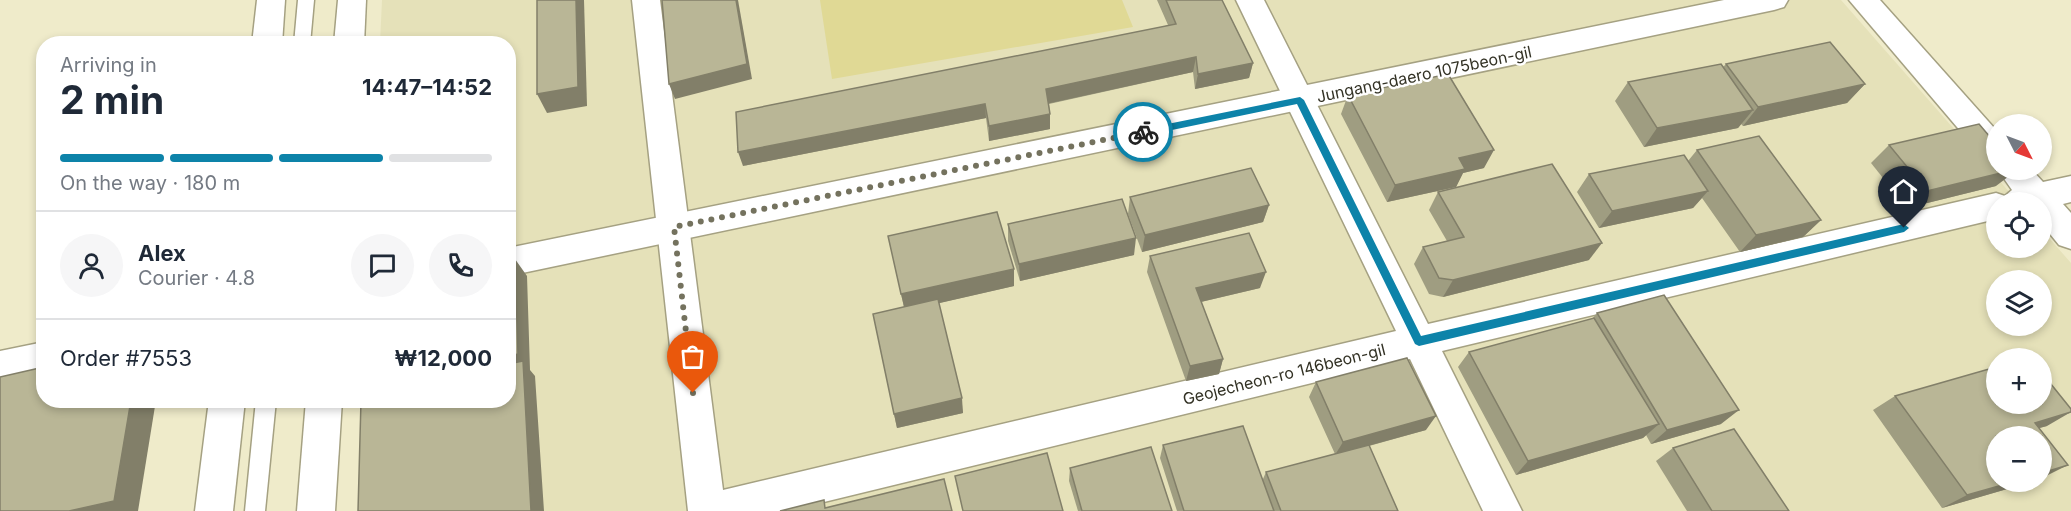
<!DOCTYPE html>
<html lang="en">
<head>
<meta charset="utf-8">
<style>
	:root { --surface:#fff; --page:#f6f6f7; --text:#1f2937; --muted:#747a83; --line:#e0e1e3; --accent:#0d83a9 }
	body { margin:0; font-family:Inter,sans-serif; background:var(--page); color:var(--text); height:100vh; display:flex; flex-direction:column; font-size:22px; white-space:nowrap }
	* { box-sizing:border-box; margin:0 }
	p { font-size:20px; color:var(--muted) }
	.icon { flex:none; width:33px; height:33px; fill:none; stroke:currentColor; stroke-width:2; stroke-linecap:round; stroke-linejoin:round }
	.map { position:relative; flex:1; overflow:hidden }
	.drawer { position:absolute; left:36px; top:36px; width:480px; height:372px; display:flex; flex-direction:column; background:var(--surface); border-radius:24px; box-shadow:0 3px 9px #0003 }
	.drawer>* { flex:none }
	.needle { width:39px; rotate:132deg }
	.buttons { position:absolute; left:1986px; top:114px; display:grid; gap:12px }
	.buttons a { display:grid; place-items:center; width:66px; height:66px; border-radius:50%; background:var(--surface); box-shadow:0 3px 9px #0003; font-size:30px }
	.pin { position:absolute; display:grid; place-items:center; width:51px; height:51px; color:#fff; margin:-62px -26px; border-radius:50% 50% 50% 0; rotate:-45deg; box-shadow:0 0 6px #0007 }
	.pin .icon { rotate:45deg }
	.courier { position:absolute; display:grid; place-items:center; width:60px; height:60px; margin:-30px; border:4px solid #0d83a9; border-radius:50%; background:#fff; color:#222; box-shadow:0 2px 8px #0007 }
	.summary em { font-style:normal; font-weight:700 }
	.summary div { display:flex; flex-direction:column-reverse }
	.summary { display:flex; align-items:center; justify-content:space-between; height:102px; padding:0 24px }
	h1 { font-size:39px; font-weight:700; line-height:45px }
	.bar { display:grid; grid-template-columns:repeat(4,1fr); gap:9px 6px; align-content:center; height:72px; padding:0 24px }
	.bar i { height:8px; border-radius:4px; background:var(--line) }
	.bar .active { background:var(--accent) }
	.bar p { grid-column:span 4 }
	.line { display:flex; align-items:center; gap:15px; padding:0 24px; border-top:2px solid var(--line) }
	.line div { flex:1 }
	.round { display:grid; place-items:center; flex:none; width:63px; height:63px; border-radius:32px; background:var(--page) }
	.map>svg:first-child { display:block }
	.built { fill:#e5e1b9; fill-rule:evenodd }
	.green { fill:#e0d995 }
	.lines { fill:none; stroke-linecap:round; stroke-linejoin:round }
	.service-casing { stroke:#a5a182; stroke-width:3 }
	.minor-casing { stroke:#a5a182; stroke-width:3 }
	.tertiary-casing { stroke:#a5a182; stroke-width:3 }
	.secondary-casing { stroke:#a5a182; stroke-width:3 }
	.service { fill:#fff; fill-rule:evenodd }
	.minor { fill:#fff; fill-rule:evenodd }
	.tertiary { fill:#fff; fill-rule:evenodd }
	.secondary { fill:#fff; fill-rule:evenodd }
	.wall { fill:#9f9d81 }
	.shaded-wall { fill:#827f69 }
	.building { fill:#b9b696; stroke:#827f69; stroke-width:1.5 }
	.route { fill:#0d83a9 }
	.done { stroke:#74725e; stroke-width:6; stroke-dasharray:0 10.8 }
	.labels { text-anchor:middle; dominant-baseline:central; stroke-width:5; stroke-linejoin:round; paint-order:stroke }
	.street-label { font-size:16px; fill:#323124; stroke:#fff }
</style>
</head>
<body>
<div class="map">
<svg width="2071" height="511" viewBox="0 0 2071 511">
	<rect width="100%" height="100%" fill="#efebca"/>
	<!-- built -->
	<path class="built" d="M382 0H1841L2018 202H1996V248H2042V230L2071 263V511H364L508 400V44L380 43ZM1996 280H2042V326H1996ZM1996 358H2042V404H1996ZM1996 436H2042V482H1996Z"/>
	<!-- green -->
	<path class="green" d="M820 0H1122L1133 27 832 79Z"/>
	<g class="lines">
		<!-- service casing -->
		<g class="service-casing">
			<g id="service">
				<path d="M298 0H314L310 44H294Z"/>
				<path d="M256 400H276L265 511H245Z"/>
			</g>
		</g>
		<!-- minor casing -->
		<g class="minor-casing">
			<g id="minor">
				<path d="M632 0H660L723 490 1396 331 1236 0H1264L1428 324 1996 193 2005 196 2012 190 1998 170H2032L2043 182 2071 176V202L2063 204 2071 213V249L2059 245 2042 224V202H1996V219L1442 351 1522 511H1483L1410 359 787 511H688Z"/>
				<path d="M1849 0H1880L1996 130V163L1985 160Z"/>
				<path d="M44 342V373L0 383V351Z"/>
			</g>
		</g>
		<!-- tertiary casing -->
		<g class="tertiary-casing">
			<path id="tertiary" d="M1724 0H1788L1784 7 1774 10 508 276V248Z"/>
		</g>
		<!-- secondary casing -->
		<g class="secondary-casing">
			<g id="secondary">
				<path d="M257 0H285L282 44H252Z"/>
				<path d="M338 0H366L364 44H334Z"/>
				<path d="M209 400H245L233 511H195Z"/>
				<path d="M306 400H342L335 511H297Z"/>
			</g>
		</g>
		<!-- service -->
		<use href="#service" class="service"/>
		<!-- minor -->
		<use href="#minor" class="minor"/>
		<!-- tertiary -->
		<use href="#tertiary" class="tertiary"/>
		<!-- secondary -->
		<use href="#secondary" class="secondary"/>
	</g>
	<!-- wall -->
	<g class="wall">
		<path d="M1157 0H1222L1253 63 1249 78 1195 89 1193 72 1049 104 1050 114V129L989 141 986 118 743 166 1168 25Z"/>
		<path d="M1726 64 1865 84 1847 103 1743 126 1741 124 1738 128 1644 147 1615 101 1628 82 1723 67Z"/>
		<path d="M1348 95 1484 168 1463 173 1456 187 1387 202 1341 114Z"/>
		<path d="M1889 145 1996 186 1907 208 1871 163Z"/>
		<path d="M1697 150 1821 220 1803 237 1740 252 1702 198 1693 208 1599 228 1577 192 1589 174 1688 161Z"/>
		<path d="M1438 192 1589 260 1443 297 1429 294 1414 264 1423 247 1447 241 1429 210Z"/>
		<path d="M1130 197 1269 205 1263 222 1142 252 1128 214Z"/>
		<path d="M1008 224 1134 255 1020 281 1008 241Z"/>
		<path d="M888 236 1014 269V286L939 303 963 413 897 428 894 414 904 307Z"/>
		<path d="M1150 256 1260 288 1201 302 1223 359 1219 374 1186 381 1147 272Z"/>
		<path d="M1597 313 1721 424 1651 444 1646 435 1643 438 1516 475 1458 367 1469 352 1592 319Z"/>
		<path d="M1316 382 1426 430 1369 446 1398 511H1177L1160 458 1163 445 1263 479 1266 472 1335 454 1309 397Z"/>
		<path d="M1895 396 2047 426 2039 428 1996 482H2031L1942 508 1873 410Z"/>
		<path d="M1673 448 1789 511H1687L1656 461Z"/>
		<path d="M1070 468 1172 511H1078L1069 481Z"/>
	</g>
	<!-- shaded-wall -->
	<g class="shaded-wall">
		<path d="M576 0H584L587 106 547 113 537 94Z"/>
		<path d="M736 0H738L752 79 675 99 669 84Z"/>
		<path d="M1196 57 1193 72 1046 104V89Z"/>
		<path d="M1253 63 1249 78 1195 89 1198 74Z"/>
		<path d="M1865 84 1847 103 1743 126 1758 107Z"/>
		<path d="M985 104 986 118 743 166 738 152Z"/>
		<path d="M508 108 512 114 516 237 508 239Z"/>
		<path d="M1753 110 1738 128 1644 147 1657 128Z"/>
		<path d="M1050 114V129L989 141V126Z"/>
		<path d="M1494 150 1484 168 1463 173 1456 187 1387 202 1395 185 1459 158Z"/>
		<path d="M2013 170H2017L1996 186 1907 208 1927 191Z"/>
		<path d="M1708 191 1693 208 1599 228 1612 211Z"/>
		<path d="M1269 205 1263 222 1142 252 1145 235Z"/>
		<path d="M1821 220 1803 237 1740 252 1756 235Z"/>
		<path d="M1136 238 1134 255 1020 281 1019 264Z"/>
		<path d="M1602 243 1589 260 1443 297 1453 280Z"/>
		<path d="M515 259 527 276 530 370 535 376 544 511H531L508 375V357Z"/>
		<path d="M1014 269V286L905 311 901 294Z"/>
		<path d="M1266 272 1260 288 1192 304 1196 288Z"/>
		<path d="M1223 359 1219 374 1186 381 1190 366Z"/>
		<path d="M962 398 963 413 897 428 894 414Z"/>
		<path d="M131 400H156L138 511H69Z"/>
		<path d="M1739 410 1721 424 1651 444 1667 430Z"/>
		<path d="M2071 412 2047 426 2010 436 2035 423Z"/>
		<path d="M1436 416 1426 430 1335 455 1343 442Z"/>
		<path d="M1659 424 1643 438 1516 475 1528 461Z"/>
		<path d="M2068 465 2042 478V473Z"/>
		<path d="M2013 482H2031L1942 508 1967 495Z"/>
	</g>
	<!-- building -->
	<g class="building">
		<path d="M537 0H576L578 87 537 94Z"/>
		<path d="M662 0H736L747 64 669 84Z"/>
		<path d="M1166 0H1222L1253 63 1198 74 1196 57 1046 89 1050 114 989 126 985 104 738 152 736 112 1176 24Z"/>
		<path d="M1830 42 1865 84 1758 107 1726 64Z"/>
		<path d="M1721 64 1753 110 1657 128 1628 82Z"/>
		<path d="M1448 74 1494 150 1459 158 1465 169 1395 185 1348 95Z"/>
		<path d="M1979 124 1996 144V170H2013L1927 191 1889 145Z"/>
		<path d="M1759 136 1821 220 1756 235 1697 150Z"/>
		<path d="M1684 155 1708 191 1612 211 1589 174Z"/>
		<path d="M1552 164 1602 243 1453 280 1439 278 1423 247 1464 237 1438 192Z"/>
		<path d="M1251 168 1269 205 1145 235 1130 197Z"/>
		<path d="M1122 199 1136 238 1019 264 1008 224Z"/>
		<path d="M997 212 1014 269 901 294 888 236Z"/>
		<path d="M1249 233 1266 272 1196 288 1223 359 1190 366 1150 256Z"/>
		<path d="M515 259 518 354 508 357V261Z"/>
		<path d="M1664 295 1739 410 1667 430 1597 313Z"/>
		<path d="M938 299 962 398 894 414 873 314Z"/>
		<path d="M1594 318 1659 424 1528 461 1469 352Z"/>
		<path d="M1407 358 1436 416 1343 442 1316 382Z"/>
		<path d="M523 361 531 511H358L361 401 508 400V364Z"/>
		<path d="M44 367V400H131L114 501 69 511H0V377Z"/>
		<path d="M1996 367V404H2042V373L2071 409V412L2035 423 2068 465 2042 473V436H1996V482H2013L1967 495 1895 396Z"/>
		<path d="M1243 426 1274 511H1184L1163 445Z"/>
		<path d="M1734 429 1789 511H1712L1673 448Z"/>
		<path d="M1369 445 1398 511H1281L1266 472Z"/>
		<path d="M1151 447 1172 511H1082L1070 468Z"/>
		<path d="M1047 453 1063 511H963L955 476Z"/>
		<path d="M944 479 952 511H780L824 500 825 508Z"/>
	</g>
	<!-- route -->
	<path class="route" d="M1300 97 1304 100 1421 336 1904 224 1909 228 1904 232 1419 346 1415 344 1297 104 1143 136 1139 132 1143 129Z"/>
	<g class="lines">
		<!-- done -->
		<path class="done" d="M693 393 674 227 1143 132"/>
	</g>
	<g class="labels">
		<!-- street labels -->
		<g class="street-label">
			<text transform="translate(1424 74) rotate(-12)">Jungang-daero 1075beon-gil</text>
			<text transform="translate(1284 374) rotate(-14)">Geojecheon-ro 146beon-gil</text>
		</g>
	</g>
</svg>
<div class="buttons">
<a><svg class="needle" viewBox="-14 -14 28 28"><path d="M0-13l5 13h-10z" fill="#e53935"/><path d="M0 13l5-13h-10z" fill="#747a83"/></svg></a>
<a><svg class="icon" aria-label="locate" viewBox="0 0 24 24"><circle cx="12" cy="12" r="6"/><path d="M12 2v4M12 18v4M2 12h4M18 12h4"/></svg></a>
<a><svg class="icon" aria-label="layers" viewBox="0 0 24 24"><path d="M12 4l9 5-9 5-9-5zM3 14l9 5 9-5"/></svg></a>
<a>+</a>
<a>−</a>
</div>
<div class="pin" style="left:693px;top:393px;background:#ea580c"><svg class="icon" aria-label="bag" viewBox="0 0 24 24"><path d="M5 8h14l-1 12H6zM9 8a3 3 0 0 1 6 0"/></svg></div>
<div class="pin" style="left:1904px;top:228px;background:#1f2937"><svg class="icon" aria-label="home" viewBox="0 0 24 24"><path d="M3 11l9-7 9 7M6 9v11h12V9"/></svg></div>
<div class="courier" style="left:1143px;top:132px"><svg class="icon" aria-label="bike" viewBox="0 0 24 24"><circle cx="6" cy="16" r="4"/><circle cx="18" cy="16" r="4"/><path d="M6 16l4-8h5l3 8M10 8l3 8H6M13 5h3"/></svg></div>
<section class="drawer">
<div class="summary"><div><h1>2 min</h1><p>Arriving in</p></div><em>14:47–14:52</em></div>
<div class="bar"><i class="active"></i><i class="active"></i><i class="active"></i><i></i><p>On the way · 180 m</p></div>
<div class="line" style="height:108px"><a class="round"><svg class="icon" aria-label="person" viewBox="0 0 24 24"><circle cx="12" cy="8" r="4"/><path d="M4 21q1-7 8-7t8 7"/></svg></a><div><b>Alex</b><p>Courier · 4.8</p></div><a class="round"><svg class="icon" aria-label="chat" viewBox="0 0 24 24"><path d="M4 5h16v11H9l-5 4z"/></svg></a><a class="round"><svg class="icon" aria-label="phone" viewBox="0 0 24 24"><path d="M5 4h4l2 5-3 2q2 4 5 5l2-3 5 2v4C11 20 4 13 5 4z"/></svg></a></div>
<div class="line" style="height:78px"><div>Order #7553</div><b>₩12,000</b></div>
</section>
</div>
</body>
</html>
